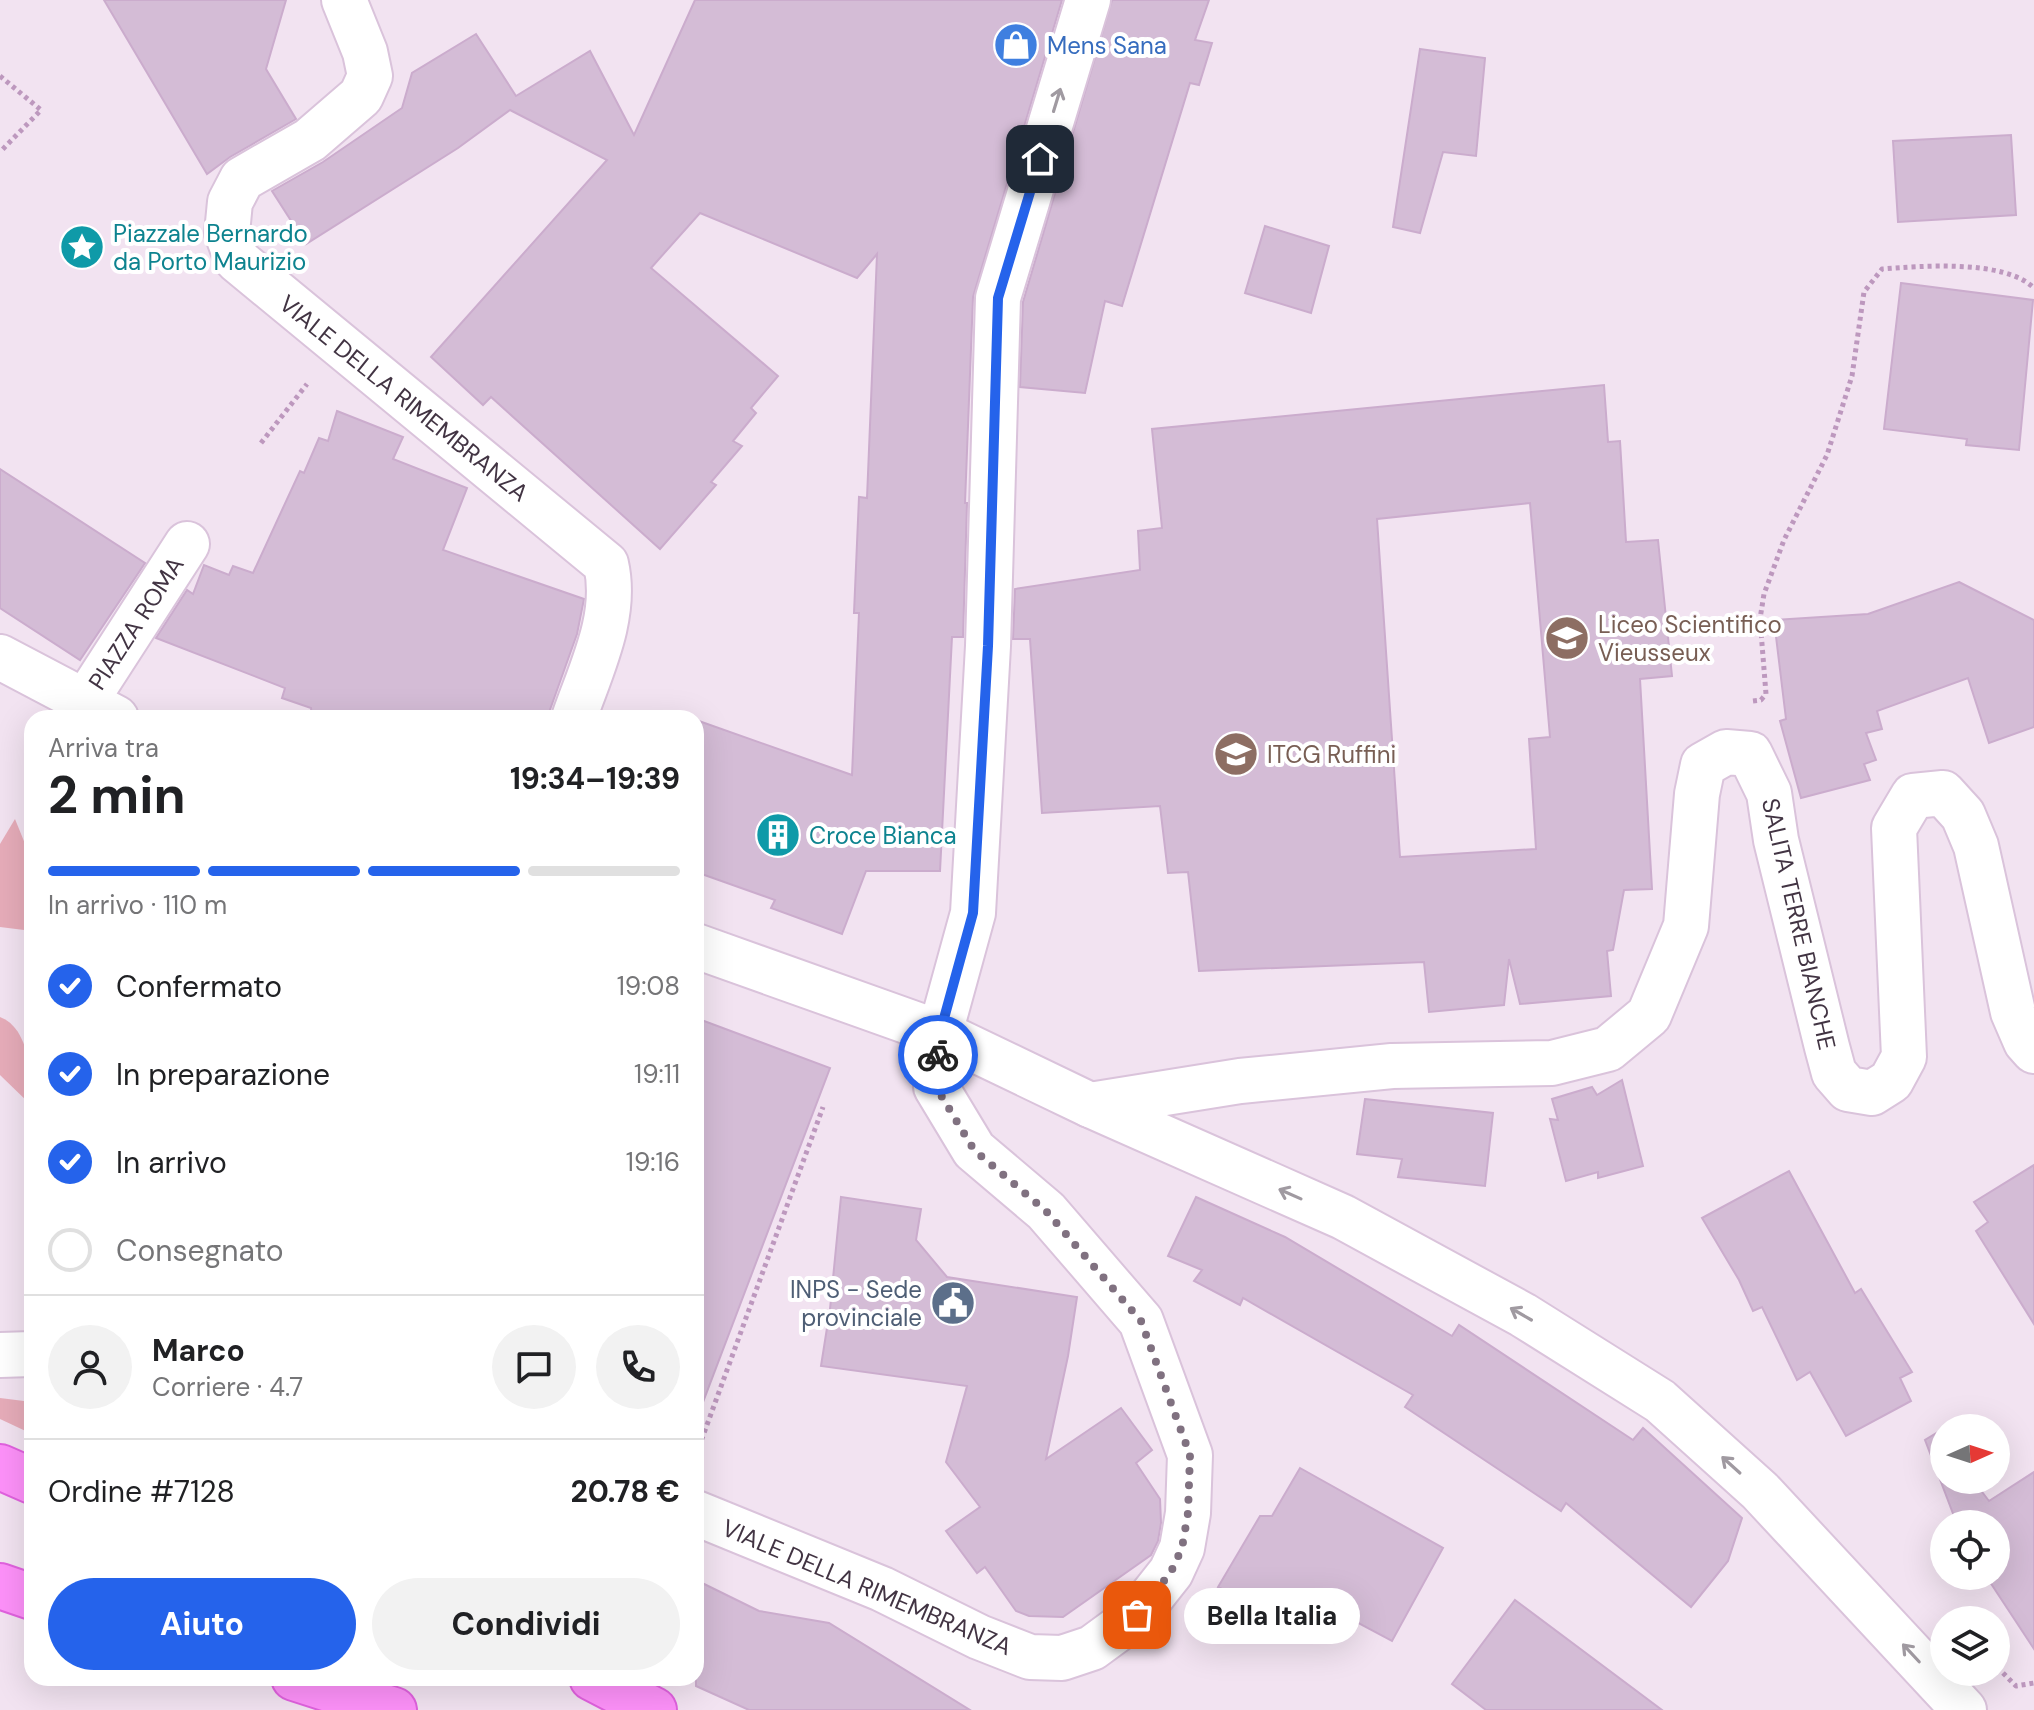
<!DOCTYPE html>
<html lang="it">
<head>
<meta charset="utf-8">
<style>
	:root { --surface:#fff; --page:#f2f2f2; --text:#202124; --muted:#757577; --line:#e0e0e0; --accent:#2563eb }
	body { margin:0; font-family:"DM Sans",sans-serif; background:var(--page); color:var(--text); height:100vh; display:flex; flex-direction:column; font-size:30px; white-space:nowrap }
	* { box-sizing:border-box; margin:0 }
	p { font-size:26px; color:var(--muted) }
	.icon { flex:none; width:44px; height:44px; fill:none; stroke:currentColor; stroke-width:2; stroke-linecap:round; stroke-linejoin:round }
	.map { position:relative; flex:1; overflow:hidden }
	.details { position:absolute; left:24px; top:710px; width:680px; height:976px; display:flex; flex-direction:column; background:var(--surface); border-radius:24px; box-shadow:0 8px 32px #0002 }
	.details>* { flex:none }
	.needle { width:52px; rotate:87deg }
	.fabs { position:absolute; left:1930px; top:1414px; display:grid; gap:16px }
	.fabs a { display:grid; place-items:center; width:80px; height:80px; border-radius:50%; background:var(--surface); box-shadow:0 8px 32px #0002; font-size:40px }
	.pin { position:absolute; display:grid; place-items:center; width:68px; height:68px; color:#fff; margin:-34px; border-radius:16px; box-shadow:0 4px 12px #0006 }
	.courier { position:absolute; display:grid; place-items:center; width:80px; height:80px; margin:-40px; border:6px solid #2563eb; border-radius:50%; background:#fff; color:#222; box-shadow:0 2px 10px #0007 }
	.bubble { position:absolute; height:56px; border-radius:28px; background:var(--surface); box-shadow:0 8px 32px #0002; font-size:26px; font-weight:700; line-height:56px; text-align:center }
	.head em { font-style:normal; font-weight:700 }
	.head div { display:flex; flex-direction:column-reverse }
	.head { display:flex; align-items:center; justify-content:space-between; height:136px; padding:0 24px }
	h1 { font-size:52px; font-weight:700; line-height:60px }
	.bar { display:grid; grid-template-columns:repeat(4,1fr); gap:12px 8px; align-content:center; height:96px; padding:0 24px }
	.bar i { height:10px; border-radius:6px; background:var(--line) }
	.bar .active { background:var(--accent) }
	.bar p { grid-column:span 4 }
	.line { display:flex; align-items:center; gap:20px; padding:0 24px; border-top:2px solid var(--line) }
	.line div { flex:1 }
	.round { display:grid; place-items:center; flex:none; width:84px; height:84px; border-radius:42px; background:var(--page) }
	ol { padding:0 24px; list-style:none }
	li { display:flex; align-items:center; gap:24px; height:88px }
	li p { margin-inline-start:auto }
	li .icon { padding:8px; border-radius:50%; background:var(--accent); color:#fff; stroke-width:4 }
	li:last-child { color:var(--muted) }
	li i { width:44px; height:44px; border:4px solid var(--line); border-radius:50% }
	.cta { display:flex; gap:16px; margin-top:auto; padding:16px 24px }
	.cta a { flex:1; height:92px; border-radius:48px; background:var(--accent); color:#fff; font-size:32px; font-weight:700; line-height:92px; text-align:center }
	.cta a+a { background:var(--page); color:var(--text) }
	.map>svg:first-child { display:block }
	.green { fill:#e6acb9 }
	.building { fill:#d4bcd6; stroke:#cbaccd; stroke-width:2; fill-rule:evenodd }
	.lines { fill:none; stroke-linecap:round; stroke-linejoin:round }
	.minor-casing { stroke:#dac3db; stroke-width:48 }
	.major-casing { stroke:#e162df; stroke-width:48 }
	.path { stroke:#bd98be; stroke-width:5; stroke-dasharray:4 4; stroke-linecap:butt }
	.minor { stroke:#fff; stroke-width:44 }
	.major { stroke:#fd91f9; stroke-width:44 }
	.oneway { stroke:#a09aa1 }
	.done { stroke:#807180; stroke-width:8; stroke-dasharray:0 14.4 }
	.route { stroke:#2563eb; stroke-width:10 }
	.labels { text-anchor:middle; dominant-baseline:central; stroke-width:8; stroke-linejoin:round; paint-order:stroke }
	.shop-label { font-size:24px; fill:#366cbe; stroke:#fff; text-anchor:start }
	.culture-label { font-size:24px; fill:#0d838f; stroke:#fff; text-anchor:start }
	.street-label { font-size:24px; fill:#423443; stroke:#fff }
	.education-label { font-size:24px; fill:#785e54; stroke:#fff; text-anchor:start }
	.service-label { font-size:24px; fill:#4e5e75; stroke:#fff; text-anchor:end }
</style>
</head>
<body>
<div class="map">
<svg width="2034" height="1710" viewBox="0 0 2034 1710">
	<rect width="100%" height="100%" fill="#f2e3f1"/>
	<!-- green -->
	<g class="green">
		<path d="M15 819 32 861V931L0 927V844Z"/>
		<path d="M0 1017C30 1028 32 1078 32 1106L0 1075Z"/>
		<path d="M0 1398 32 1402V1434L0 1419Z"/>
	</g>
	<!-- building -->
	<g class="building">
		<path d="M104 0H286L266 69 296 119 230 157 207 174Z"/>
		<path d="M695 0H1062L973 297 965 503H967L963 637H952L940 871H866L842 934 771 908 775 900 696 872V720L852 775 859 613H854L859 497 867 498 877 254 857 278 700 213 651 268 778 376 751 408 756 413 733 441 742 446 711 482 716 485 660 549 491 397 483 405 431 357 607 160 510 110 458 148 306 244 272 191 323 162 402 108 412 73 476 34 516 96 590 51 634 135Z"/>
		<path d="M1112 0H1209L1195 40 1212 43 1199 85 1190 83 1122 306 1105 301 1085 393 1020 387 1023 302Z"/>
		<path d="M1420 49 1485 58 1476 156 1443 152 1420 233 1393 227Z"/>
		<path d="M2011 135 2016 215 1898 222 1893 141Z"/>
		<path d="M1265 226 1329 246 1311 313 1245 293Z"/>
		<path d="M1901 283 2033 300 2019 450 1966 445 1967 439 1884 429Z"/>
		<path d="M1604 385 1608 442 1620 441 1626 542 1658 540 1672 676 1640 679 1652 889 1624 890 1613 950 1607 951 1611 996 1520 1004 1509 959 1504 1005 1429 1012 1424 962 1199 971 1188 872 1168 873 1160 806 1042 813 1030 639H1013L1015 589 1140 570 1138 531 1162 528 1152 429ZM1530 503 1550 737 1529 739 1536 849 1400 857 1377 519Z"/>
		<path d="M337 411 403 437 393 459 467 488 443 550 584 599 577 634 547 718H312L311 708 282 698 285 688 156 638 187 590 193 594 204 565 229 575 233 566 253 573 300 471 304 473 319 438 328 441Z"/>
		<path d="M0 469 145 563 80 660 0 608Z"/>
		<path d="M1959 582 2034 620V727L1989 743 1968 678 1877 711 1882 729 1866 733 1876 760 1864 764 1870 780 1801 798 1780 721 1786 719 1774 620 1868 614Z"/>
		<path d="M696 1018 830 1068 700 1410 696 1409Z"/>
		<path d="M1622 1080 1643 1166 1598 1178V1172L1566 1181 1550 1119 1558 1120 1552 1099 1592 1087 1597 1095Z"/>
		<path d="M1365 1099 1493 1113 1485 1186 1398 1177 1402 1159 1357 1154Z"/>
		<path d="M2034 1165V1324L1976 1231 1988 1222 1974 1202Z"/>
		<path d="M1789 1171 1855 1293 1861 1289 1912 1372 1900 1378 1911 1401 1846 1436 1810 1372 1797 1380 1762 1307 1753 1311 1739 1280 1702 1218Z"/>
		<path d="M841 1197 921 1209 916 1240 947 1277 1077 1297 1068 1356 1046 1459 1121 1408 1152 1450 1136 1463 1160 1499 1161 1523 1158 1541 1151 1555 1063 1617 1029 1616 1016 1611 985 1567 977 1573 946 1531 980 1507 946 1462 967 1386 821 1366 830 1309Z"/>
		<path d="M1196 1197 1285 1237 1452 1336 1459 1325 1633 1440 1643 1428 1742 1518 1728 1561 1691 1607 1566 1503 1561 1511 1405 1407 1413 1395 1243 1298 1240 1305 1194 1281 1202 1270 1168 1256Z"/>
		<path d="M1938 1432 1944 1440V1480H1973L1989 1501 2034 1472V1649L1986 1576H1996V1524H1957L1925 1440Z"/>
		<path d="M1300 1468 1443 1548 1392 1641 1304 1594 1289 1625 1218 1587 1260 1516H1272Z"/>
		<path d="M696 1580 759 1611 829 1623 970 1710H749L696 1686Z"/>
		<path d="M1515 1600 1662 1710H1486L1452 1684Z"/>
	</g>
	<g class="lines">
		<!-- minor casing -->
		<g class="minor-casing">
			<g id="minor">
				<path d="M344 0 365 52 370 76 361 96 310 140 242 179 230 202 227 233 237 260 606 564C618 616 591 669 574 718"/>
				<path d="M0 657 116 718"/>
				<path d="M85 702 187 544"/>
				<path d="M696 946 940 1033 1090 1105 1343 1217 1523 1315 1660 1401 1760 1491 1964 1710"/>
				<path d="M1090 1105 1240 1081 1392 1066 1552 1063 1608 1049 1649 1015 1686 926 1697 794 1703 765 1726 752 1750 754 1769 793 1776 840 1827 1047 1834 1073 1848 1089 1872 1093 1891 1081 1904 1057 1894 828 1913 796 1943 793 1963 815 1976 846 2013 1012 2026 1042 2034 1051"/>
				<path d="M0 1355 32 1354"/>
				<path d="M696 1513 882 1589 979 1637 1030 1657 1062 1658 1092 1648 1137 1615 1171 1572 1182 1548 1188 1513 1190 1455 1141 1321 1046 1211 974 1150 936 1087 940 1033 973 913 988 646 998 298 1088 0"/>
			</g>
		</g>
		<!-- major casing -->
		<g class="major-casing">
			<g id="major">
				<path d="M0 1467 32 1481"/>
				<path d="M0 1586 32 1597"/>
				<path d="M294 1678 394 1710"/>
				<path d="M592 1678 654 1710"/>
			</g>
		</g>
		<!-- path -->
		<g class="path">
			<path d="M0 76 41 110 0 152"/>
			<path d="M261 443 307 384"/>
			<path d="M1753 701 1761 700 1766 694 1760 619 1764 594 1784 540 1827 455 1852 376 1864 292 1882 269C1921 266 2004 259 2034 288"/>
			<path d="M696 1455 823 1107"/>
			<path d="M2003 1673 2016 1686 2034 1683"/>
		</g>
		<!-- minor -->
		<use href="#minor" class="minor"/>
		<!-- major -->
		<use href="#major" class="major"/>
	</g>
	<!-- one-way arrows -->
	<defs><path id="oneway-shaft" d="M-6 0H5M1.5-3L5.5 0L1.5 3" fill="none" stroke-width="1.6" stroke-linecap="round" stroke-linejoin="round" transform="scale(2)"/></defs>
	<g class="oneway">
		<use href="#oneway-shaft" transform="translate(1057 100) rotate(-73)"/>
		<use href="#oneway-shaft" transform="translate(1290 1194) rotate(-156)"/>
		<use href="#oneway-shaft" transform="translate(1521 1314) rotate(-150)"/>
		<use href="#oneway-shaft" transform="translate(1731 1465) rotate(-138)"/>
		<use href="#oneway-shaft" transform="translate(1911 1653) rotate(-133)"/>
	</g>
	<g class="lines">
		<!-- done -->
		<path class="done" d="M938 1055 936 1087 974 1150 1046 1211 1141 1321 1190 1455 1188 1513 1182 1548 1171 1572 1137 1615"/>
		<!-- route -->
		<path class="route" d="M938 1055 940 1033 973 913 988 646 998 298 1040 159"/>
	</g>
	<!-- icons -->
	<defs>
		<g id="shop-disc" transform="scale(2.3)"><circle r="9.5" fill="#3f7fe0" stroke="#fff"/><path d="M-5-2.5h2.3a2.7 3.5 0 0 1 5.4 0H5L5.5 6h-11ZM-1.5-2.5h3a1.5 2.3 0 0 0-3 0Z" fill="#fff"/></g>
		<g id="sight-disc" transform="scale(2.3)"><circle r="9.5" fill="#0f9aa8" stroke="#fff"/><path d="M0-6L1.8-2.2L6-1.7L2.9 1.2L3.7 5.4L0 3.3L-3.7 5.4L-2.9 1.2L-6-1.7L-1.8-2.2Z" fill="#fff"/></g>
		<g id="university-disc" transform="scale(2.3)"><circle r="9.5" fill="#8d6e63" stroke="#fff"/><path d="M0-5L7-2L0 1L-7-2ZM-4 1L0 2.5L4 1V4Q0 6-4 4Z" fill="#fff"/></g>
		<g id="building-disc" transform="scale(2.3)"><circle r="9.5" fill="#0f9aa8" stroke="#fff"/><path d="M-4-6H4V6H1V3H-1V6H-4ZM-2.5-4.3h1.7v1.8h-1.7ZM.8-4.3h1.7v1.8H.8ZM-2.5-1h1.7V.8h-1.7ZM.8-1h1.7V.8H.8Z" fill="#fff"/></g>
		<g id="civic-disc" transform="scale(2.3)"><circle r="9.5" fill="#5c6f8a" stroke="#fff"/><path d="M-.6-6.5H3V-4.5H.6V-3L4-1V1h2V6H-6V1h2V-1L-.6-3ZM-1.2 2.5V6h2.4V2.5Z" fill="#fff"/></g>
	</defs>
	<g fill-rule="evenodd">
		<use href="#shop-disc" x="1016" y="45"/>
		<use href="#sight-disc" x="82" y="247"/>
		<use href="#university-disc" x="1567" y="638"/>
		<use href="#university-disc" x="1236" y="754"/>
		<use href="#building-disc" x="778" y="835"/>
		<use href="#civic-disc" x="953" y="1303"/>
	</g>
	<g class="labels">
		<!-- shop labels -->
		<g class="shop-label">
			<text x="1047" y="45">Mens Sana</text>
		</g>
		<!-- culture labels -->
		<g class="culture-label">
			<text x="113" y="233">Piazzale Bernardo<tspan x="113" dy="28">da Porto Maurizio</tspan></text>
			<text x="809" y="835">Croce Bianca</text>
		</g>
		<!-- street labels -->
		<g class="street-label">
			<text transform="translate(404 398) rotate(39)">VIALE DELLA RIMEMBRANZA</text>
			<text transform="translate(136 623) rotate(-57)">PIAZZA ROMA</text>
			<text transform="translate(1799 924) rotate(77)">SALITA TERRE BIANCHE</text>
			<text transform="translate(867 1587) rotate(23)">VIALE DELLA RIMEMBRANZA</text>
		</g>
		<!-- education labels -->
		<g class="education-label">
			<text x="1598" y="624">Liceo Scientifico<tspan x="1598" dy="28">Vieusseux</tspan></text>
			<text x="1267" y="754">ITCG Ruffini</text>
		</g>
		<!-- service labels -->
		<g class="service-label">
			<text x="922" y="1289">INPS - Sede<tspan x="922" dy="28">provinciale</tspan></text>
		</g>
	</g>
</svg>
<div class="fabs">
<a><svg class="needle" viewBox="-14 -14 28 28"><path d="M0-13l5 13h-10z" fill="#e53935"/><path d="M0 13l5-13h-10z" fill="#757577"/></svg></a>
<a><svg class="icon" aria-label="locate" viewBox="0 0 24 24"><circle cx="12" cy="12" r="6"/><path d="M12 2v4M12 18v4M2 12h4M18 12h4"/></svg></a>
<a><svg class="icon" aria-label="layers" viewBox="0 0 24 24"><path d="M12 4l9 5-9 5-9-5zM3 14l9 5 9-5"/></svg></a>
</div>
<div class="pin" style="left:1137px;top:1615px;background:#ea580c"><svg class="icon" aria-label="bag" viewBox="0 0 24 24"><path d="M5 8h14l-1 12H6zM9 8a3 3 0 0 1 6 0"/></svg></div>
<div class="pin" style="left:1040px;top:159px;background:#1f2937"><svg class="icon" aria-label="home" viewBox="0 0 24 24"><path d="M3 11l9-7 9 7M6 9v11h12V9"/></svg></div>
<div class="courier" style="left:938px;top:1055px"><svg class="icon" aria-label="bike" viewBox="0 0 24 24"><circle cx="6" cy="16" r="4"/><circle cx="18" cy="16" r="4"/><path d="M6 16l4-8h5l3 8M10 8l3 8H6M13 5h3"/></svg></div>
<div class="bubble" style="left:1184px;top:1588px;width:176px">Bella Italia</div>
<section class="details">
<div class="head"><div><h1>2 min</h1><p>Arriva tra</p></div><em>19:34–19:39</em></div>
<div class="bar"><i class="active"></i><i class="active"></i><i class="active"></i><i></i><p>In arrivo · 110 m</p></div>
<ol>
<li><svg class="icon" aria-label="check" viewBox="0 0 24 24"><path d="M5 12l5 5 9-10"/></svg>Confermato<p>19:08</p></li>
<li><svg class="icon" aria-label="check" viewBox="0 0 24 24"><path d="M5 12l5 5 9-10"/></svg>In preparazione<p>19:11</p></li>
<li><svg class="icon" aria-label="check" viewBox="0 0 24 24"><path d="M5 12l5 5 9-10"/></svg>In arrivo<p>19:16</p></li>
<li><i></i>Consegnato</li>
</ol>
<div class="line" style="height:144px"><a class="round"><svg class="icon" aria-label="person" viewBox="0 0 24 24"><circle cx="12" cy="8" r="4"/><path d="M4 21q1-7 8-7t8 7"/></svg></a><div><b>Marco</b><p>Corriere · 4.7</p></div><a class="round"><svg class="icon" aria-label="chat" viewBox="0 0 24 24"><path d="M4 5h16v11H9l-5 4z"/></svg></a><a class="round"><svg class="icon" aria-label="phone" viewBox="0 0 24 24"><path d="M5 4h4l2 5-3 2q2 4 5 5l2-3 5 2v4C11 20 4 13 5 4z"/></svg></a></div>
<div class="line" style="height:104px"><div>Ordine #7128</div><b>20.78 €</b></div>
<div class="cta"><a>Aiuto</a><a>Condividi</a></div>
</section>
</div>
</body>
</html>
